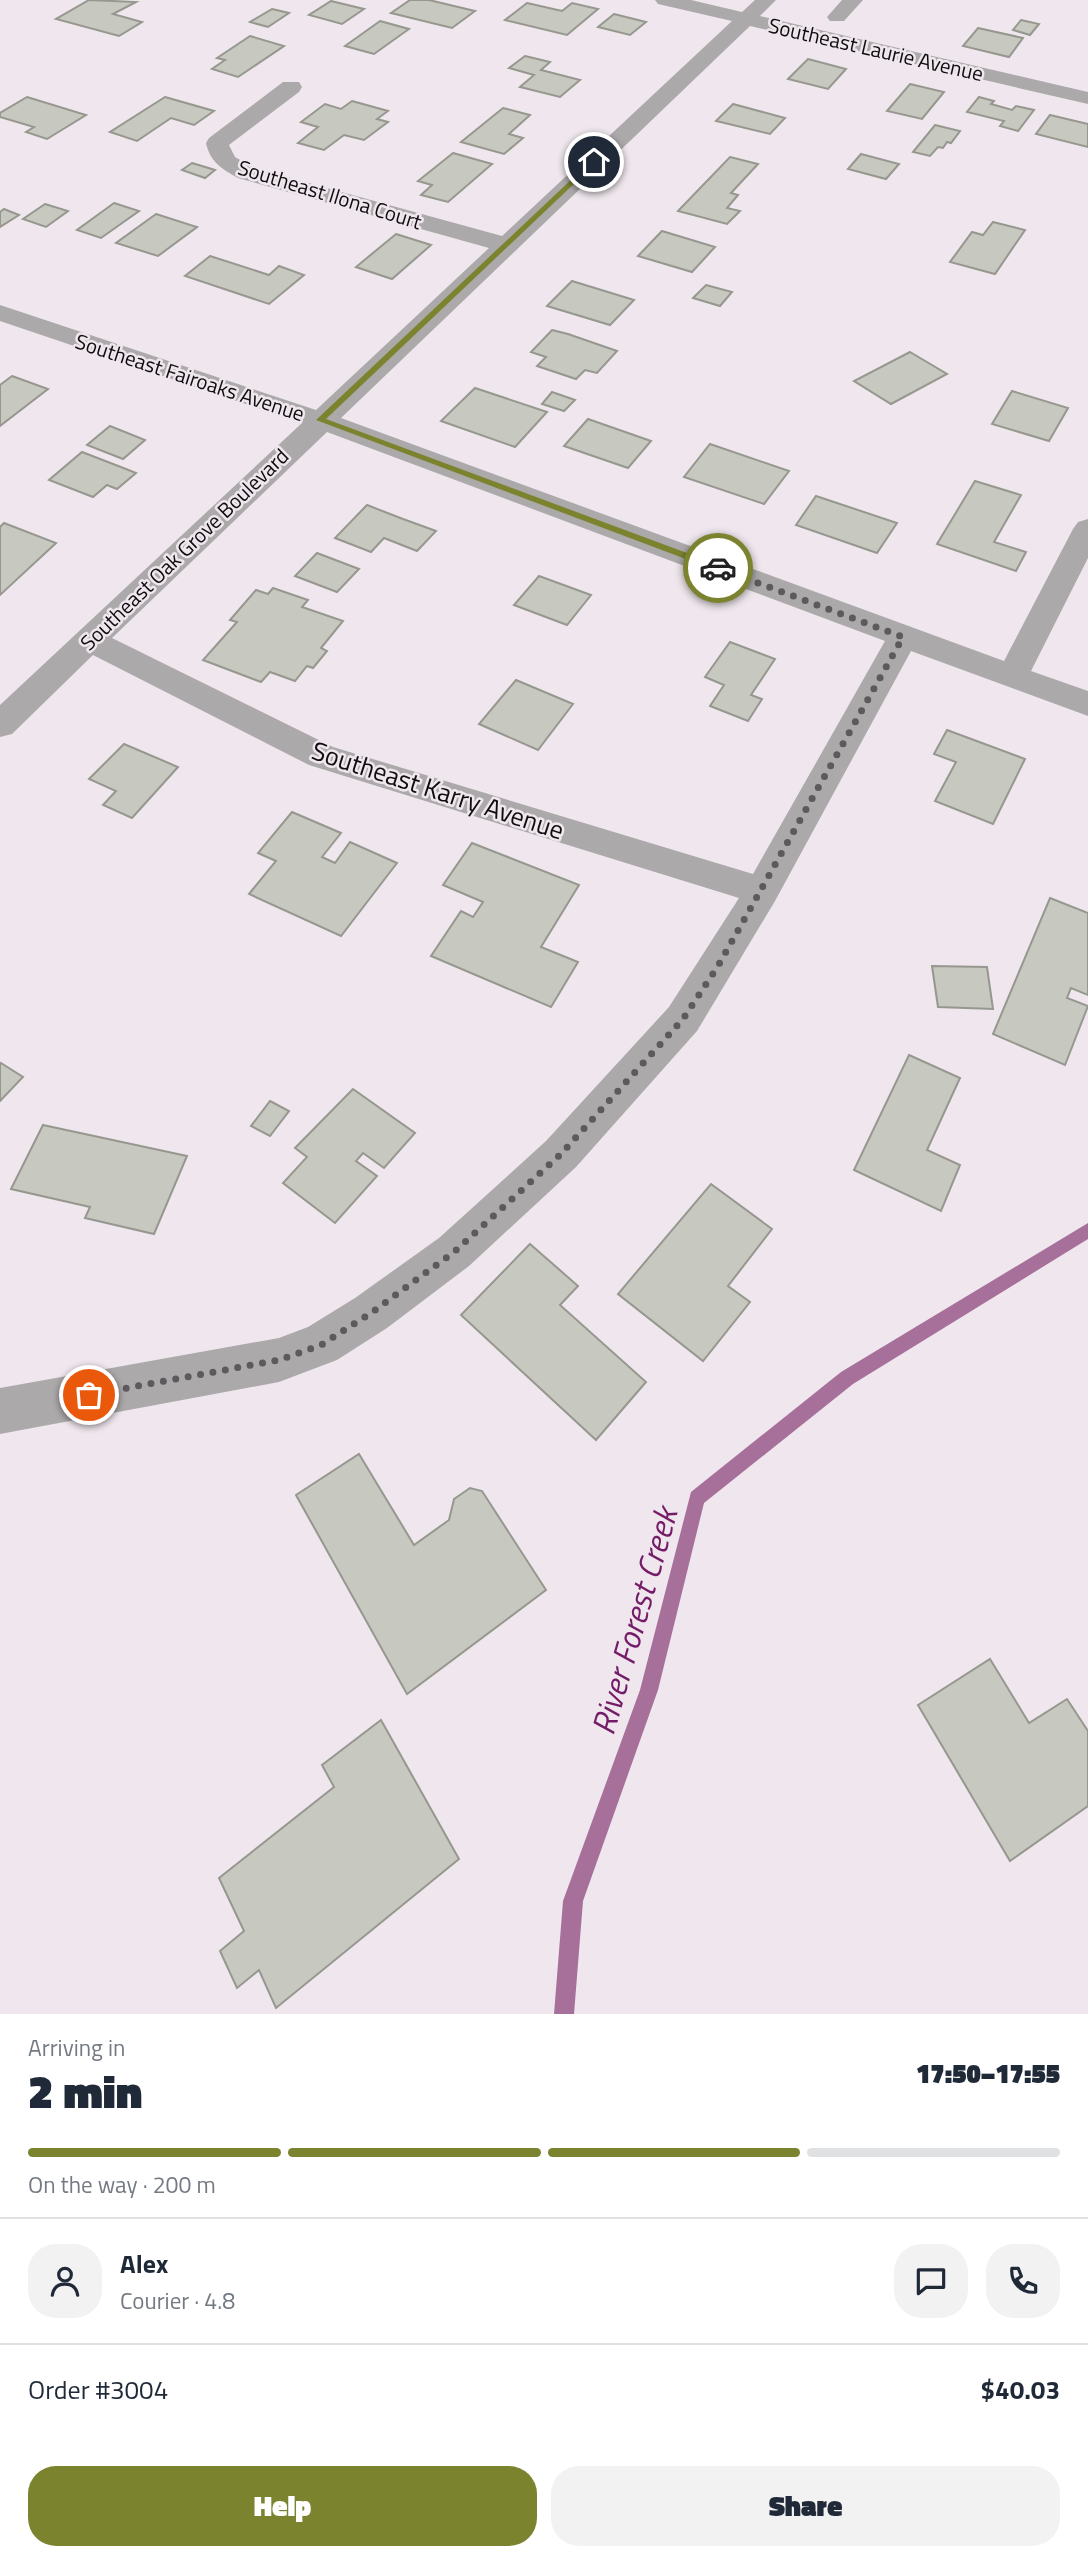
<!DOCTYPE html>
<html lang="en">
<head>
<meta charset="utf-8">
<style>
	:root { --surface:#fff; --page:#f2f2f3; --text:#1f2937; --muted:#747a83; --line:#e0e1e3; --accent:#7c832e }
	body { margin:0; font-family:"Titillium Web",sans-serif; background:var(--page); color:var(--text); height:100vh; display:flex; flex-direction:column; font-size:26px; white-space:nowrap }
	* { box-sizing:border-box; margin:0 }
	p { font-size:23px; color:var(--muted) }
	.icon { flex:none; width:38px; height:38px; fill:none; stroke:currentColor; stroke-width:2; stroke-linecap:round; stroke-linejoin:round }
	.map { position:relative; height:2014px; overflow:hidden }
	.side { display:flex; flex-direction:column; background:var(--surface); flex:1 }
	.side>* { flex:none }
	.pin { position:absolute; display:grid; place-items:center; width:60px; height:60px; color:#fff; margin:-30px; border:4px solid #fff; border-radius:50%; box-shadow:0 2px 7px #0007 }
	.courier { position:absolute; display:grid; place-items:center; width:70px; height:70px; margin:-35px; border:5px solid #7c832e; border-radius:50%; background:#fff; color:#222; box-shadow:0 2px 9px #0007 }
	.head em { font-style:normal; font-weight:800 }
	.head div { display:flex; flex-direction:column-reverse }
	.head { display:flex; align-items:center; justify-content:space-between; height:119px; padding:0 28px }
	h1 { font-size:46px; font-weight:800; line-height:52px }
	.bar { display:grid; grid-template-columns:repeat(4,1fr); gap:10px 7px; align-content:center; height:84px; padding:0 28px }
	.bar i { height:9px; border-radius:5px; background:var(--line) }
	.bar .active { background:var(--accent) }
	.bar p { grid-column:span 4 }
	.line { display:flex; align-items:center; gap:18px; padding:0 28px; border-top:2px solid var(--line) }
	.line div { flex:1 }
	.round { display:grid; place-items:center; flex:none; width:74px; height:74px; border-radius:28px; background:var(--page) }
	.action { display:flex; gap:14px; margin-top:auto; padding:14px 28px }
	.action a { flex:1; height:80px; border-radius:28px; background:var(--accent); color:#fff; font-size:28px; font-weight:800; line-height:80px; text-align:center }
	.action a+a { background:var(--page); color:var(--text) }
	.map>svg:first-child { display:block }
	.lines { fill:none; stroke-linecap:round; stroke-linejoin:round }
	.stream { fill:#a6709a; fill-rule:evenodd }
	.building { fill:#c7c8c0; stroke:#96978f; stroke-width:2 }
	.minor { fill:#aca9ab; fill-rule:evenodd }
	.route { fill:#7c832e }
	.done { stroke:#5d595d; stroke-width:7; stroke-dasharray:0 12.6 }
	.labels { text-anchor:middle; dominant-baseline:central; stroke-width:5; stroke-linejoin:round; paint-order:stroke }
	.far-street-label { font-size:21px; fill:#0f0d0f; stroke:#efe7ed }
	.street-label { font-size:26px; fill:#0f0d0f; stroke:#efe7ed }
	.near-water-label { font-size:33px; font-style:italic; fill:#741c67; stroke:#efe7ed }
</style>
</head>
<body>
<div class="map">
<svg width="1088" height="2014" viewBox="0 0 1088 2014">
	<rect width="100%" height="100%" fill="#efe7ed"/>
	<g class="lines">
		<!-- stream -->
		<path class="stream" d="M1088 1223V1239L853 1384 704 1503 658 1690 583 1901 574 2014H554L563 1901 640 1690 691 1492 841 1372Z"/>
	</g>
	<!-- building -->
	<g class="building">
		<path d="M89 0 136 2 113 14 142 22 119 36 56 19Z"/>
		<path d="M410 0H429L475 11 452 28 391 13Z"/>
		<path d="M331 1 364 9 342 24 309 15Z"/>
		<path d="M527 3 562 11 572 3 598 9 567 35 505 20Z"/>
		<path d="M272 9 289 13 268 27 250 22Z"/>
		<path d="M614 14 646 22 630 35 598 27Z"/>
		<path d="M1021 20 1039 24 1030 35 1013 30Z"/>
		<path d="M380 21 409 29 374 54 345 46Z"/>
		<path d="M978 28 1023 38 1009 57 963 46Z"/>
		<path d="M250 36 284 46 238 77 212 69 225 60 217 58Z"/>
		<path d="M525 56 550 62 541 70 580 80 560 97 520 87 534 75 509 68Z"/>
		<path d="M808 59 846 69 828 89 788 79Z"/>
		<path d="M910 84 944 92 922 119 887 111Z"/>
		<path d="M27 97 86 115 47 139 26 132 34 127 0 117V113Z"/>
		<path d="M165 97 214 111 194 125 171 118 137 141 110 132Z"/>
		<path d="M979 97 994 101 991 104 1012 110 1016 106 1034 110 1018 131 1000 126 1004 121 967 112Z"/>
		<path d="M352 101 388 111 377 119 388 122 364 140 344 135 324 150 298 143 318 127 301 122 325 104 341 109Z"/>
		<path d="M733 104 785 118 770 134 716 121Z"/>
		<path d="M503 108 530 115 509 134 523 138 504 154 461 142Z"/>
		<path d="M1050 115 1088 124V147L1036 134Z"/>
		<path d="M935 125 960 131 951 143 947 142 943 148 938 147 930 156 913 152Z"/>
		<path d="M453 153 492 164 448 202 421 195 432 185 418 181Z"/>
		<path d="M861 154 899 164 886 179 848 169Z"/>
		<path d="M730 157 758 164 731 193 738 195 727 208 740 211 727 224 678 211Z"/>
		<path d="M192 163 215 170 205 178 182 170Z"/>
		<path d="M114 203 139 211 101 238 77 230Z"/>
		<path d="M45 204 68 211 46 227 23 219Z"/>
		<path d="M4 209 19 215 0 227V212Z"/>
		<path d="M156 214 197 227 158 256 116 243Z"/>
		<path d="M993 222 1025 230 995 274 950 262 972 232 983 235Z"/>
		<path d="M662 231 715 247 692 272 638 256Z"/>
		<path d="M396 234 431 245 392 279 356 267Z"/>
		<path d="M210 256 269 275 279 266 304 275 269 304 185 276Z"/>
		<path d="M572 281 634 300 610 325 547 306Z"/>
		<path d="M706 285 732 292 720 306 693 298Z"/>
		<path d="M552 330 568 334 617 351 597 373 585 370 576 379 537 366 546 357 531 352Z"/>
		<path d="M910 352 947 374 891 404 854 381Z"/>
		<path d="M12 376 48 389 0 426V385Z"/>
		<path d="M475 388 547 412 515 447 441 421Z"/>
		<path d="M1012 391 1068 408 1049 441 992 424Z"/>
		<path d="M552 392 575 400 564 411 542 404Z"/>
		<path d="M588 419 651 441 628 468 564 446Z"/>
		<path d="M110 426 145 440 123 459 87 445Z"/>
		<path d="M710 444 789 471 764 504 684 477Z"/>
		<path d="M82 452 126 469 136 473 117 489 107 485 93 497 49 480Z"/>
		<path d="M975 481 1021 495 994 542 1026 552 1016 571 937 544Z"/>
		<path d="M816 496 897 523 877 553 796 525Z"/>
		<path d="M367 505 403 519 436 531 417 551 384 538 371 552 335 538Z"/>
		<path d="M4 523 56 543 0 595V527Z"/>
		<path d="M317 553 359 569 337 592 295 576Z"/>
		<path d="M539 576 591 595 567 625 514 605Z"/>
		<path d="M273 588 308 600 302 607 343 621 321 648 327 651 313 668 307 666 295 681 270 672 261 682 203 660 237 622 230 620 256 590 268 594Z"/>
		<path d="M730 642 775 659 751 695 762 699 748 721 710 706 724 685 705 677Z"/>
		<path d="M516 680 573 704 538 750 479 724Z"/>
		<path d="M947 730 1025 759 993 824 935 801 956 762 934 754Z"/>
		<path d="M124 744 178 767 132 818 103 805 116 791 89 779Z"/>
		<path d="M292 812 341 833 322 857 335 863 350 842 397 863 341 936 249 894 276 861 258 853Z"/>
		<path d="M472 843 579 885 541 947 578 962 551 1007 431 956 461 911 473 917 483 902 443 885Z"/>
		<path d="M1050 898 1088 913V995L1071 988 1067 998 1088 1006 1065 1065 993 1034Z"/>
		<path d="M932 966 987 967 993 1009 938 1007Z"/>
		<path d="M909 1055 960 1078 927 1150 960 1165 941 1211 854 1170Z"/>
		<path d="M1 1063 23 1077 0 1101V1065Z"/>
		<path d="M353 1089 415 1133 384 1168 363 1153 356 1161 377 1176 335 1223 283 1183 307 1157 295 1148Z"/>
		<path d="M270 1101 289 1111 270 1136 251 1126Z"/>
		<path d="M43 1125 187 1156 154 1234 85 1218 90 1207 11 1189Z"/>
		<path d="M711 1184 772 1229 728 1286 750 1302 703 1361 618 1294Z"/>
		<path d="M530 1244 578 1286 560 1305 646 1382 596 1440 461 1315Z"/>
		<path d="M359 1454 414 1545 449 1520 454 1499 470 1488 482 1491 546 1590 407 1694 296 1495Z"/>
		<path d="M990 1659 1029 1723 1067 1699 1088 1731V1806L1010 1861 918 1705Z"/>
		<path d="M381 1720 459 1859 276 2008 259 1970 237 1988 220 1951 244 1931 219 1878 334 1787 322 1765Z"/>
	</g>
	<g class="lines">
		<!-- minor -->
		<g class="minor">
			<path d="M655 0H691L742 12 755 0H776L760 16 1088 92V104L750 26 341 418 1004 661 1073 529 1078 522 1088 519V558L1031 671 1088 691V716L911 651 775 901 697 1031 576 1167 469 1266 387 1328 337 1360 279 1382 0 1434V1388L279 1338 308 1327 355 1298 439 1238 546 1141 669 1007 739 898 309 765 93 655 12 734 0 737V705L302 423 0 321V305L316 410 489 248 238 178C222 169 210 162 206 143L209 138 283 82H299L302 87 299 92 229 145 235 157 254 168 502 236 732 21 658 4ZM327 432 885 641 753 874 333 747 112 638Z"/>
			<path d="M842 0H863L844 21H830L827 17Z"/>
		</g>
	</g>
	<!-- route -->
	<path class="route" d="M592 160 597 162 326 419 722 566V570H715L316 420Z"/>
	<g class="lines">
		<!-- done -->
		<path class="done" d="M89 1395 279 1360 321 1345 371 1313 454 1252 561 1154 683 1019 718 966 903 637 718 568"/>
	</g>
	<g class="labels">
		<!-- far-street labels -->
		<g class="far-street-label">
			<text transform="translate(876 49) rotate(13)">Southeast Laurie Avenue</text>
			<text transform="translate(330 194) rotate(17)">Southeast Ilona Court</text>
			<text transform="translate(190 377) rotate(18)">Southeast Fairoaks Avenue</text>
			<text transform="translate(184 549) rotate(-44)">Southeast Oak Grove Boulevard</text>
		</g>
		<!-- street labels -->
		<g class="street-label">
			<text transform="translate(438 790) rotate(18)">Southeast Karry Avenue</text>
		</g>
		<!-- near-water labels -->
		<g class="near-water-label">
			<text transform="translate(634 1621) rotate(-74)">River Forest Creek</text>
		</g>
	</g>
</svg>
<div class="pin" style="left:89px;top:1395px;background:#ea580c"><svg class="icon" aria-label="bag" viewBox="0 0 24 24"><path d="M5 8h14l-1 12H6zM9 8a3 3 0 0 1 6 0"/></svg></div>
<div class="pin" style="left:594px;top:162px;background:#1f2937"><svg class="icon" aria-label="home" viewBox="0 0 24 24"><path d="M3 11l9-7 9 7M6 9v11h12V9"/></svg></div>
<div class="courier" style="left:718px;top:568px"><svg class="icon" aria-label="car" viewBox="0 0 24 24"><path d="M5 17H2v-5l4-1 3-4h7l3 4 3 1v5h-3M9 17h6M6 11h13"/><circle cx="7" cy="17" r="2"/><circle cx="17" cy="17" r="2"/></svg></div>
</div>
<section class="side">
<div class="head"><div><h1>2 min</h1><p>Arriving in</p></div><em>17:50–17:55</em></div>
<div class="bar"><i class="active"></i><i class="active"></i><i class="active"></i><i></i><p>On the way · 200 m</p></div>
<div class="line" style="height:126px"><a class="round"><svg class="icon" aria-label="person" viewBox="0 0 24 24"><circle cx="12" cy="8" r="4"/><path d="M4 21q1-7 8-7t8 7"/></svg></a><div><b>Alex</b><p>Courier · 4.8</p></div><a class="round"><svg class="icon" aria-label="chat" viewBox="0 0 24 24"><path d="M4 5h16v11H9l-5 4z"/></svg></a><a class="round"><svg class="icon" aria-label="phone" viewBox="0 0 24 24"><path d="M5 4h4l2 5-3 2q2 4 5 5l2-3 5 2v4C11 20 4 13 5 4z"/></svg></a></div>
<div class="line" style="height:91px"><div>Order #3004</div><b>$40.03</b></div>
<div class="action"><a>Help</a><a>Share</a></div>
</section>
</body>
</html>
